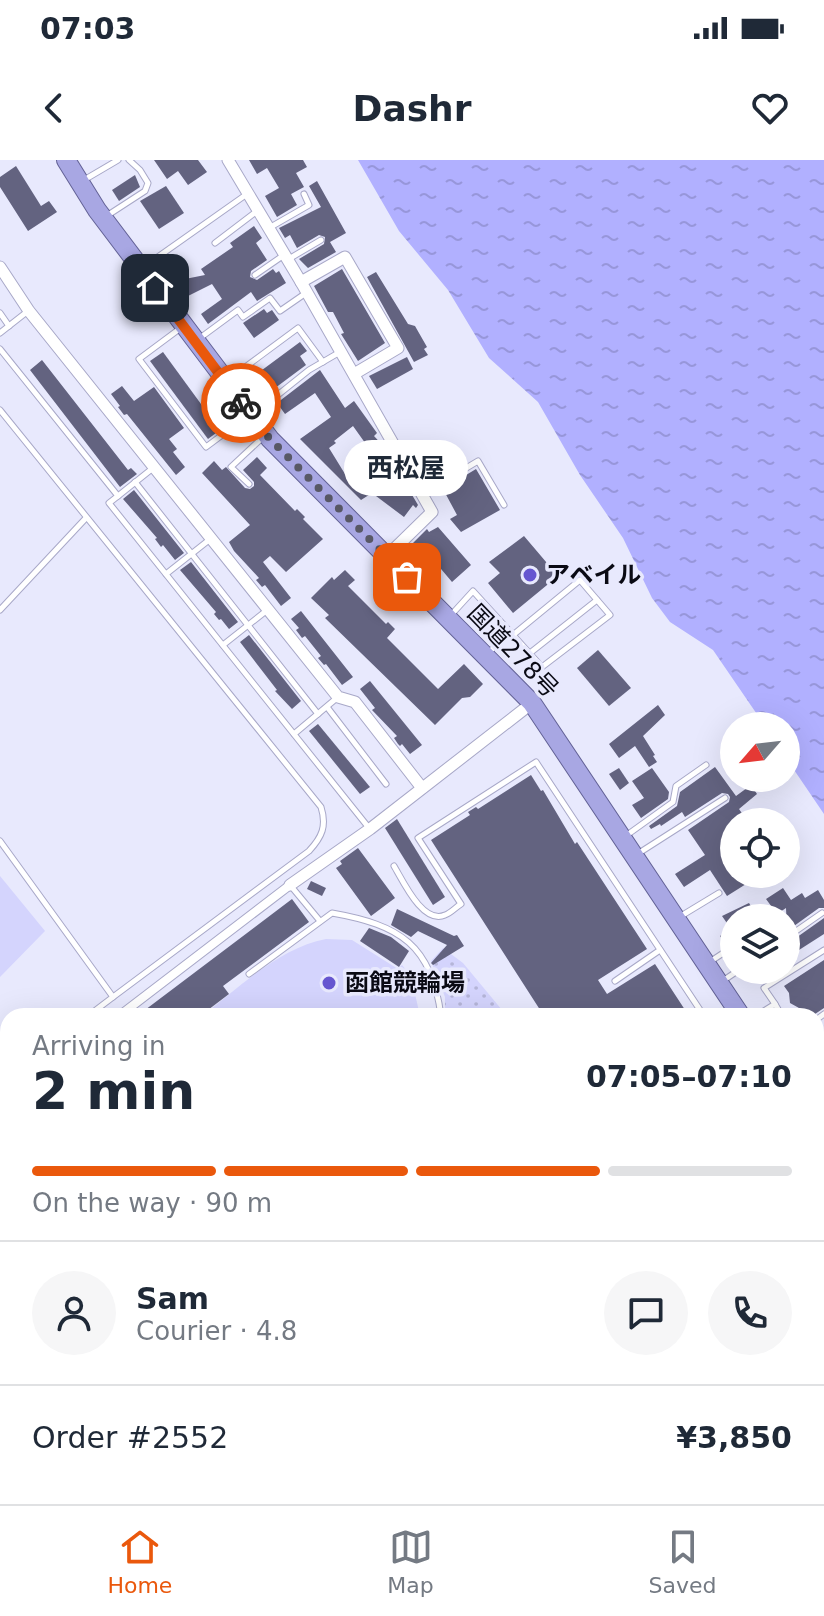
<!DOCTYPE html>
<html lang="en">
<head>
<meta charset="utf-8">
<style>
	:root { --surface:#fff; --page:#f6f6f7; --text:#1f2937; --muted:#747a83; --line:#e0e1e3; --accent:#ea580c }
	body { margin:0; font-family:"DejaVu Sans","Noto Sans JP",sans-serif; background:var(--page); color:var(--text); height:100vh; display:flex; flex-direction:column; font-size:30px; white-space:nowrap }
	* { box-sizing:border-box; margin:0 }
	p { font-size:26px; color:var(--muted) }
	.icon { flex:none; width:44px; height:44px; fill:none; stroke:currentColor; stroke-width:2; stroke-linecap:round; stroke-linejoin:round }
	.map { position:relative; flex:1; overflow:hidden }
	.panel { position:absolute; left:0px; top:848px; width:824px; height:496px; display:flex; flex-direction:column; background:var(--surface); border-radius:24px 24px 0 0; box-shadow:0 8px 32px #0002 }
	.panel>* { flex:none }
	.needle { width:52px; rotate:242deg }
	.fabs { position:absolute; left:720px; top:552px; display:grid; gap:16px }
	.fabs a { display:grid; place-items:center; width:80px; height:80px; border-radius:50%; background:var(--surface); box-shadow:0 8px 32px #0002; font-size:40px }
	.pin { position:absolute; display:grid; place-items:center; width:68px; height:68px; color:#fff; margin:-34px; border-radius:16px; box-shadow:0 4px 12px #0006 }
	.courier { position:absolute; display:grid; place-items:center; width:80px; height:80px; margin:-40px; border:6px solid #ea580c; border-radius:50%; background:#fff; color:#222; box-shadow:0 2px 10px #0007 }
	.bubble { position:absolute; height:56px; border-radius:28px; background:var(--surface); box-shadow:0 8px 32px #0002; font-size:26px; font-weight:700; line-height:56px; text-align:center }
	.summary em { font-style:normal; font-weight:700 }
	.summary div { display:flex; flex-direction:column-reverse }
	.summary { display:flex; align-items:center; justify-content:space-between; height:136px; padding:0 32px }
	h1 { font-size:52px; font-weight:700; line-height:60px }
	.bar { display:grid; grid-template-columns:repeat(4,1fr); gap:12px 8px; align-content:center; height:96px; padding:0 32px }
	.bar i { height:10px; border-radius:6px; background:var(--line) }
	.bar .current { background:var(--accent) }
	.bar p { grid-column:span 4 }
	.line { display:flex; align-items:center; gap:20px; padding:0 32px; border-top:2px solid var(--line) }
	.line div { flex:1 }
	.round { display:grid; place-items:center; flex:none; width:84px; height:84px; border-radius:42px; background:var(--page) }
	.status { display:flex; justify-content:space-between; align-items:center; height:56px; padding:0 40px; background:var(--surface); direction:ltr }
	.status svg { height:22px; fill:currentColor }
	header { display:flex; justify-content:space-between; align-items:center; height:104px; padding:0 32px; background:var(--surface); font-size:36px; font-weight:700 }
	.tabs { display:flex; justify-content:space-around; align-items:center; height:112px; border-top:2px solid var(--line); background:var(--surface); font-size:22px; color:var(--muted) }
	.tabs a { display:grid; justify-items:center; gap:4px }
	.tabs .current { color:var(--accent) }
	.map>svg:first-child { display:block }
	.park { fill:url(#park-dots) }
	.pitch { fill:#d4d4fd }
	.water { fill:url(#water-ripples) }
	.building { fill:#636380; fill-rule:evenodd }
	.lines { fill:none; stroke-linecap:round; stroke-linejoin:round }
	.service-casing { stroke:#a8a8c8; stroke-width:7 }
	.pedestrian-casing { stroke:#a8a8c8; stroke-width:10 }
	.minor-casing { stroke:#a8a8c8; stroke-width:13 }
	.tertiary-casing { stroke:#a8a8c8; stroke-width:16 }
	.trunk-casing { stroke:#636296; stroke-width:20 }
	.service { stroke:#fff; stroke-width:5 }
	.pedestrian { stroke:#fff; stroke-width:8 }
	.minor { stroke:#fff; stroke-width:11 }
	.tertiary { stroke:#fff; stroke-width:14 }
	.trunk { stroke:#a8a7e3; stroke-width:18 }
	.done { stroke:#585866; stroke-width:8; stroke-dasharray:0 14.4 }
	.route { stroke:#ea580c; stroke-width:10 }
	.poi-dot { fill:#6656d0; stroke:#e8e9fd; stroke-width:3 }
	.labels { text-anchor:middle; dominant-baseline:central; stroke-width:7; stroke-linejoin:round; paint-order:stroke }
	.poi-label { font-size:24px; font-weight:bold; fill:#0a0a14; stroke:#e8e9fd; text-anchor:start }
	.street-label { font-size:24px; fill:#0a0a14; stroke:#e8e9fd }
</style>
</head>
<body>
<div class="status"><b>07:03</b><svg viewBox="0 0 49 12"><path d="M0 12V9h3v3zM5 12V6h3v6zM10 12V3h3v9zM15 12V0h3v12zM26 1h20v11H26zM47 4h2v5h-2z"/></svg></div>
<header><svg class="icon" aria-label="back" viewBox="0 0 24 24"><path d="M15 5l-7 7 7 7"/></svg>Dashr<svg class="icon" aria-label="heart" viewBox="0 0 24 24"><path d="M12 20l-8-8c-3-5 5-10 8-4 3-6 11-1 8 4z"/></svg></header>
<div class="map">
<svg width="824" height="1344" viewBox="0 0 824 1344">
	<defs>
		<pattern id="park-dots" width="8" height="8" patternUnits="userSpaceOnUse" patternTransform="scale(2)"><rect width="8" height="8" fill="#d4d4fd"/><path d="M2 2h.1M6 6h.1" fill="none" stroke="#b5b5d8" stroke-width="1.8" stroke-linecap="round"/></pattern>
		<pattern id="water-ripples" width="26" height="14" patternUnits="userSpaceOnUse" patternTransform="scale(2)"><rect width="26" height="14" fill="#b1b0ff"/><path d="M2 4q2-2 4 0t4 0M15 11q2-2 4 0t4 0" fill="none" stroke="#9796da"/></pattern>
	</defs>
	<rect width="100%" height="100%" fill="#e8e9fd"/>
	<!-- park -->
	<path class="park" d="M443 788 463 803 507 856H445V837L431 801Z"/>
	<!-- pitch -->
	<g class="pitch">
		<path d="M0 716 45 771 0 817Z"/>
		<path d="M326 779 352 780 398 809 402 805 411 816 420 856H202C240 827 279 788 326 779Z"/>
	</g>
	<!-- water -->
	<path class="water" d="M358 0H824V654L786 598V566H765L713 490 670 462 652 438 623 378 580 315 538 242 489 198 448 130 399 71Z"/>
	<!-- building -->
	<g class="building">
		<path d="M154 0H198L207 12 188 25 178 11 167 19Z"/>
		<path d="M249 0H303L307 7 296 13 304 27 291 34 297 45 277 57 265 36 279 28 267 8 257 14Z"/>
		<path d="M16 6 41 46 49 41 57 52 28 71 0 27V17Z"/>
		<path d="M135 15 140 27 119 41 112 30Z"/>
		<path d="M317 21 346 73 330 82 336 92 308 108 299 99 324 84 325 77 319 75 297 88 290 75 285 78 279 68 321 47 309 26Z"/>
		<path d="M166 26 184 53 159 69 140 41Z"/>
		<path d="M254 66 262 78 256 83 267 100 251 111 250 117 257 120 273 109 276 113 279 111 286 123 257 141 251 132 208 164 201 154 222 139 212 124 188 136 178 124 185 119 205 115 201 109 233 87 230 83Z"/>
		<path d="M342 109 385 183 358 201 341 174 344 173 333 152H328L314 126Z"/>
		<path d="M376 112 408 164 415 166 427 187 424 189 428 195 414 202 367 117Z"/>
		<path d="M264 149 267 153 272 150 279 160 254 178 243 163Z"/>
		<path d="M300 182 307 191 300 196 306 205 263 237 250 219Z"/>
		<path d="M163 192 220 270 208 279 150 201Z"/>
		<path d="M407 197 413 209 377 229 369 216Z"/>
		<path d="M42 200 128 310 131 308 137 314 120 327 30 210Z"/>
		<path d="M320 210 345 248 354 241 377 273 374 276 387 290 378 299 405 323 418 345 416 348 413 345 404 357 372 333 361 340 300 279 331 257 315 233 285 254 277 243ZM353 266 368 287 345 314 329 288 336 283 334 281Z"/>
		<path d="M122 226 134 241 154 227 184 268 169 279 177 289 173 292 185 307 176 315 127 254 124 255 118 247 120 246 111 234Z"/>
		<path d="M257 297 267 308 260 315 295 351 297 349 305 357 303 359 323 379 286 412 270 396 263 402 291 438 281 446 265 425 262 427 256 420 259 418 234 391 229 382 250 365 202 313 214 301 222 310 226 307 245 328 250 329 254 326V322L243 310Z"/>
		<path d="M476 309 500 350 461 372 450 359 457 355 443 329Z"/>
		<path d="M134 330 184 393 175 400 163 385 161 387 155 379 157 378 123 339Z"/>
		<path d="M438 367 471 405 452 422 436 403 430 408 410 386 427 369 429 372Z"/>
		<path d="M524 376 558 416 513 453 488 423 500 413 489 402Z"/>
		<path d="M191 402 238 462 229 469 221 459 219 460 214 454 216 452 180 410Z"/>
		<path d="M345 410 355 420 348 426 386 464 388 462 395 469 387 478 438 529 464 504 483 524 470 537 462 538 435 565 325 458 329 455 311 438 332 417 334 420Z"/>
		<path d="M301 451 353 517 342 525 326 504 324 505 318 498 321 496 305 476 302 478 296 470 299 468 291 459Z"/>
		<path d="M249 475 301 541 292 549 275 531 277 530 240 482Z"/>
		<path d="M598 490 631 528 609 546 577 508Z"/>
		<path d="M370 521 422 585 410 594 402 584 400 586 398 584 394 578 397 576 372 550 375 548 360 529Z"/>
		<path d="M658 545 665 555 643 576 655 595 653 596 657 602 649 607 635 586 619 598 609 584Z"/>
		<path d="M318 564 370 627 360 634 309 571Z"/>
		<path d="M715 607 736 636 751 625 757 634 739 649 748 662H734V689L728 693 734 702V714H762L727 736 710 710 684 727 675 714 705 695 688 670 729 642 730 637 728 634 722 633 685 657 682 652 661 666 660 664 651 669 649 666 677 646 680 632Z"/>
		<path d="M619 608 629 623 620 630 609 614Z"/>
		<path d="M652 608 669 632 668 639 641 658 632 645 644 638 632 621Z"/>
		<path d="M531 615 541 631 543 630 575 684 577 682 647 789 598 820 607 834 655 804 689 856H558L554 850 544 856 431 680 470 655 468 652 476 647 478 649Z"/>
		<path d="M397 659 445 737 433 745 385 668Z"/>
		<path d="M358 688 395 738 371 756 336 708 342 704 340 701Z"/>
		<path d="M311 721 326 728 322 736 307 729Z"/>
		<path d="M783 728 791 740 802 733 805 738 818 730 824 740V748H819L787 771 786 748 777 754 766 739Z"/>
		<path d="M292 739 309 762 223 826 229 834 200 856H137Z"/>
		<path d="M749 743 758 758H734V781L726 785 720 776 731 769 722 756Z"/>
		<path d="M397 749 454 776 457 775 464 786 433 805 431 803 447 785 418 771 411 777 391 765Z"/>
		<path d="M824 758V774L799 790 793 780Z"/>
		<path d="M369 768 391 777 409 791 399 807 360 781Z"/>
		<path d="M824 800V848L812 856H804L799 848 790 843 789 833 784 826Z"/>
	</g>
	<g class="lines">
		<!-- service casing -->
		<g class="service-casing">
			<g id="service">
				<path d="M84 20 118 0"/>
				<path d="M105 57 145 31 148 23 140 10 129 0"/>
				<path d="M269 68 309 45 304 34"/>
				<path d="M215 83 257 51"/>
				<path d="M287 100 321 80"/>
				<path d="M145 106 247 34"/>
				<path d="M255 115 284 95"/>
				<path d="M0 153 9 166"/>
				<path d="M182 167 139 199 206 287 249 255"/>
				<path d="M0 173 28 151"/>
				<path d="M200 178 238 150 243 157 270 138 280 151 306 133"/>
				<path d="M0 189 118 336 153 308"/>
				<path d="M229 219 298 168 323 202"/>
				<path d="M0 250 321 647C327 666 322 677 309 691L113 837"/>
				<path d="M254 254 309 210 340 192"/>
				<path d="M135 322 318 554"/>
				<path d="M249 324 231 307 262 278"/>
				<path d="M423 334 478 301 504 345"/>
				<path d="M118 336 109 343 369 668"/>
				<path d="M166 414 209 380"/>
				<path d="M0 450 86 358"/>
				<path d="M452 454 473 431 542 507 610 455 580 420 513 475"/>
				<path d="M223 485 266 451"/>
				<path d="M489 492 511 472"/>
				<path d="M530 493 597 440"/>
				<path d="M327 547 386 624"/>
				<path d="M294 574 338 537"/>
				<path d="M627 675 673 642 676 626 706 605"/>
				<path d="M0 681 113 837 88 856"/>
				<path d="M639 693 725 638"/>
				<path d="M394 706C403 721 423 765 445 755 451 753 456 747 461 744L418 678 536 602 704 856"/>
				<path d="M290 725 320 761"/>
				<path d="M681 756 719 733"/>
				<path d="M786 778 822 753"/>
				<path d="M708 803 734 786"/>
				<path d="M249 814 332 753C400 765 432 785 441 856"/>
				<path d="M724 820 739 810"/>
				<path d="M615 821 660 790"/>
				<path d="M775 844 764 828 824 790"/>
				<path d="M524 856 527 854 528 856"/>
				<path d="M756 856 775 844 782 856"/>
				<path d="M816 860 824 854"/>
				<path d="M816 907 824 919"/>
				<path d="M0 923 8 917"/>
				<path d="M816 934 824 929"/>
				<path d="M0 973 8 967"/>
				<path d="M0 1022 8 1023"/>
				<path d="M0 1146H8"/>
				<path d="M816 1212 824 1213"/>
				<path d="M578 1336 584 1344"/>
				<path d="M637 1336 643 1344"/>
				<path d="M697 1336 702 1344"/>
				<path d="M346 1343 359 1344"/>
				<path d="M2 1344 6 1249"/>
				<path d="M71 1344V1336"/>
				<path d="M136 1344V1336"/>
				<path d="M293 1344V1336"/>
				<path d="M402 1344V1336"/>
				<path d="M762 1344 774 1336"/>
			</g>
		</g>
		<!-- pedestrian casing -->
		<g class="pedestrian-casing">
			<g id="pedestrian">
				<path d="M119 856 290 725"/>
				<path d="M0 947 8 941"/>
			</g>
		</g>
		<!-- minor casing -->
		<g class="minor-casing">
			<g id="minor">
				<path d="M228 0 301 122 432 352 387 396"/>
				<path d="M0 107 29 151 338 537 355 542 422 628"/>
				<path d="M301 122 345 97 398 188 354 214"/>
				<path d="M290 725 370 669 532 543"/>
				<path d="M0 1249 8 1250"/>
				<path d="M804 1344 824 1331"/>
			</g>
		</g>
		<!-- tertiary casing -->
		<g class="tertiary-casing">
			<g id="tertiary">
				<path d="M0 1056 8 1057"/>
				<path d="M816 1085 824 1080"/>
				<path d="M816 1102 824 1100"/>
				<path d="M816 1133 824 1150"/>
				<path d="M274 1344V1336"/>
			</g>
		</g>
		<!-- trunk casing -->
		<g class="trunk-casing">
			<g id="trunk">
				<path d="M66 0 97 50 270 279 532 543 741 856"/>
				<path d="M816 968 824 980"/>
			</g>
		</g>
		<!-- service -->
		<use href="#service" class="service"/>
		<!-- pedestrian -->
		<use href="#pedestrian" class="pedestrian"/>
		<!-- minor -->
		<use href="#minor" class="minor"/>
		<!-- tertiary -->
		<use href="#tertiary" class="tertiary"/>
		<!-- trunk -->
		<use href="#trunk" class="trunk"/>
	</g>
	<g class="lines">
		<!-- done -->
		<path class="done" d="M241 243 270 279 407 417"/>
		<!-- route -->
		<path class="route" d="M155 128 241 243"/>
	</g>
	<!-- markers -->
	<g class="poi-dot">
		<circle cx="530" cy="415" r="8"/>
		<circle cx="329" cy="823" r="8"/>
	</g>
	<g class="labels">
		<!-- poi labels -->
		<g class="poi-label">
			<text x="546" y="415">アベイル</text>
			<text x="345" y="823">函館競輪場</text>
		</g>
		<!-- street labels -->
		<g class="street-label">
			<text transform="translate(513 491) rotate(46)">国道278号</text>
		</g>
	</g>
</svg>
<div class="fabs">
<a><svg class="needle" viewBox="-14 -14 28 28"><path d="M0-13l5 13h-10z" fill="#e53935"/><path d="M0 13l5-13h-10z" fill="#747a83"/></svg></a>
<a><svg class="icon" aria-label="locate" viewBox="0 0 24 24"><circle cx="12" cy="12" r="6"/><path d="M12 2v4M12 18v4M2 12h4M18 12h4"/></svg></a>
<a><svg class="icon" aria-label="layers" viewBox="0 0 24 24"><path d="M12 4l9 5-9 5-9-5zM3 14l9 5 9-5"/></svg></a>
</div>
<div class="pin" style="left:407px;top:417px;background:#ea580c"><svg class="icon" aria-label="bag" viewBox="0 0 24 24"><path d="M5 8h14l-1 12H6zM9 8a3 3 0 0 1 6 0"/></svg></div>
<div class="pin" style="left:155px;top:128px;background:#1f2937"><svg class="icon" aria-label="home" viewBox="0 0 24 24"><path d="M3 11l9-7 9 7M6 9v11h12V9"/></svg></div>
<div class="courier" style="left:241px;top:243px"><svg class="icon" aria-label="bike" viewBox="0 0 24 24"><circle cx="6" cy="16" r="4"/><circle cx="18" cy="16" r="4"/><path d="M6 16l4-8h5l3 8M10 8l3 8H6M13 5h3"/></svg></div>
<div class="bubble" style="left:344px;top:280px;width:124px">西松屋</div>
<section class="panel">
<div class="summary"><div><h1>2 min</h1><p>Arriving in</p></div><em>07:05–07:10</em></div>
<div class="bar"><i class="current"></i><i class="current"></i><i class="current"></i><i></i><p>On the way · 90 m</p></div>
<div class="line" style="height:144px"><a class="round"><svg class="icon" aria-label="person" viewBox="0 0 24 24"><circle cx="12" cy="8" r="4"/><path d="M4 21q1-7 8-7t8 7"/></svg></a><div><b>Sam</b><p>Courier · 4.8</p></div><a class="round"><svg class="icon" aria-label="chat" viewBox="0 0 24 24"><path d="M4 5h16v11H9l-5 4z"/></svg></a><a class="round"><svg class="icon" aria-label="phone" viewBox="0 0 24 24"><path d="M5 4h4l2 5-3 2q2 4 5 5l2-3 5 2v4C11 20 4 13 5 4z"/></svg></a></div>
<div class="line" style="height:104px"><div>Order #2552</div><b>¥3,850</b></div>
</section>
</div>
<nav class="tabs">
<a class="current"><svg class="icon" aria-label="home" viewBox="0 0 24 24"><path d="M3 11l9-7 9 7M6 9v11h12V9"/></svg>Home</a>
<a><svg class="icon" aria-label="map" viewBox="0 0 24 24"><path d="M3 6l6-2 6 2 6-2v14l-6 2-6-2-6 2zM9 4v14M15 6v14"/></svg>Map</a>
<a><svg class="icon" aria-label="saved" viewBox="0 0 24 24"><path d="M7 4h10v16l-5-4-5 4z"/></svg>Saved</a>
</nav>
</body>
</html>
